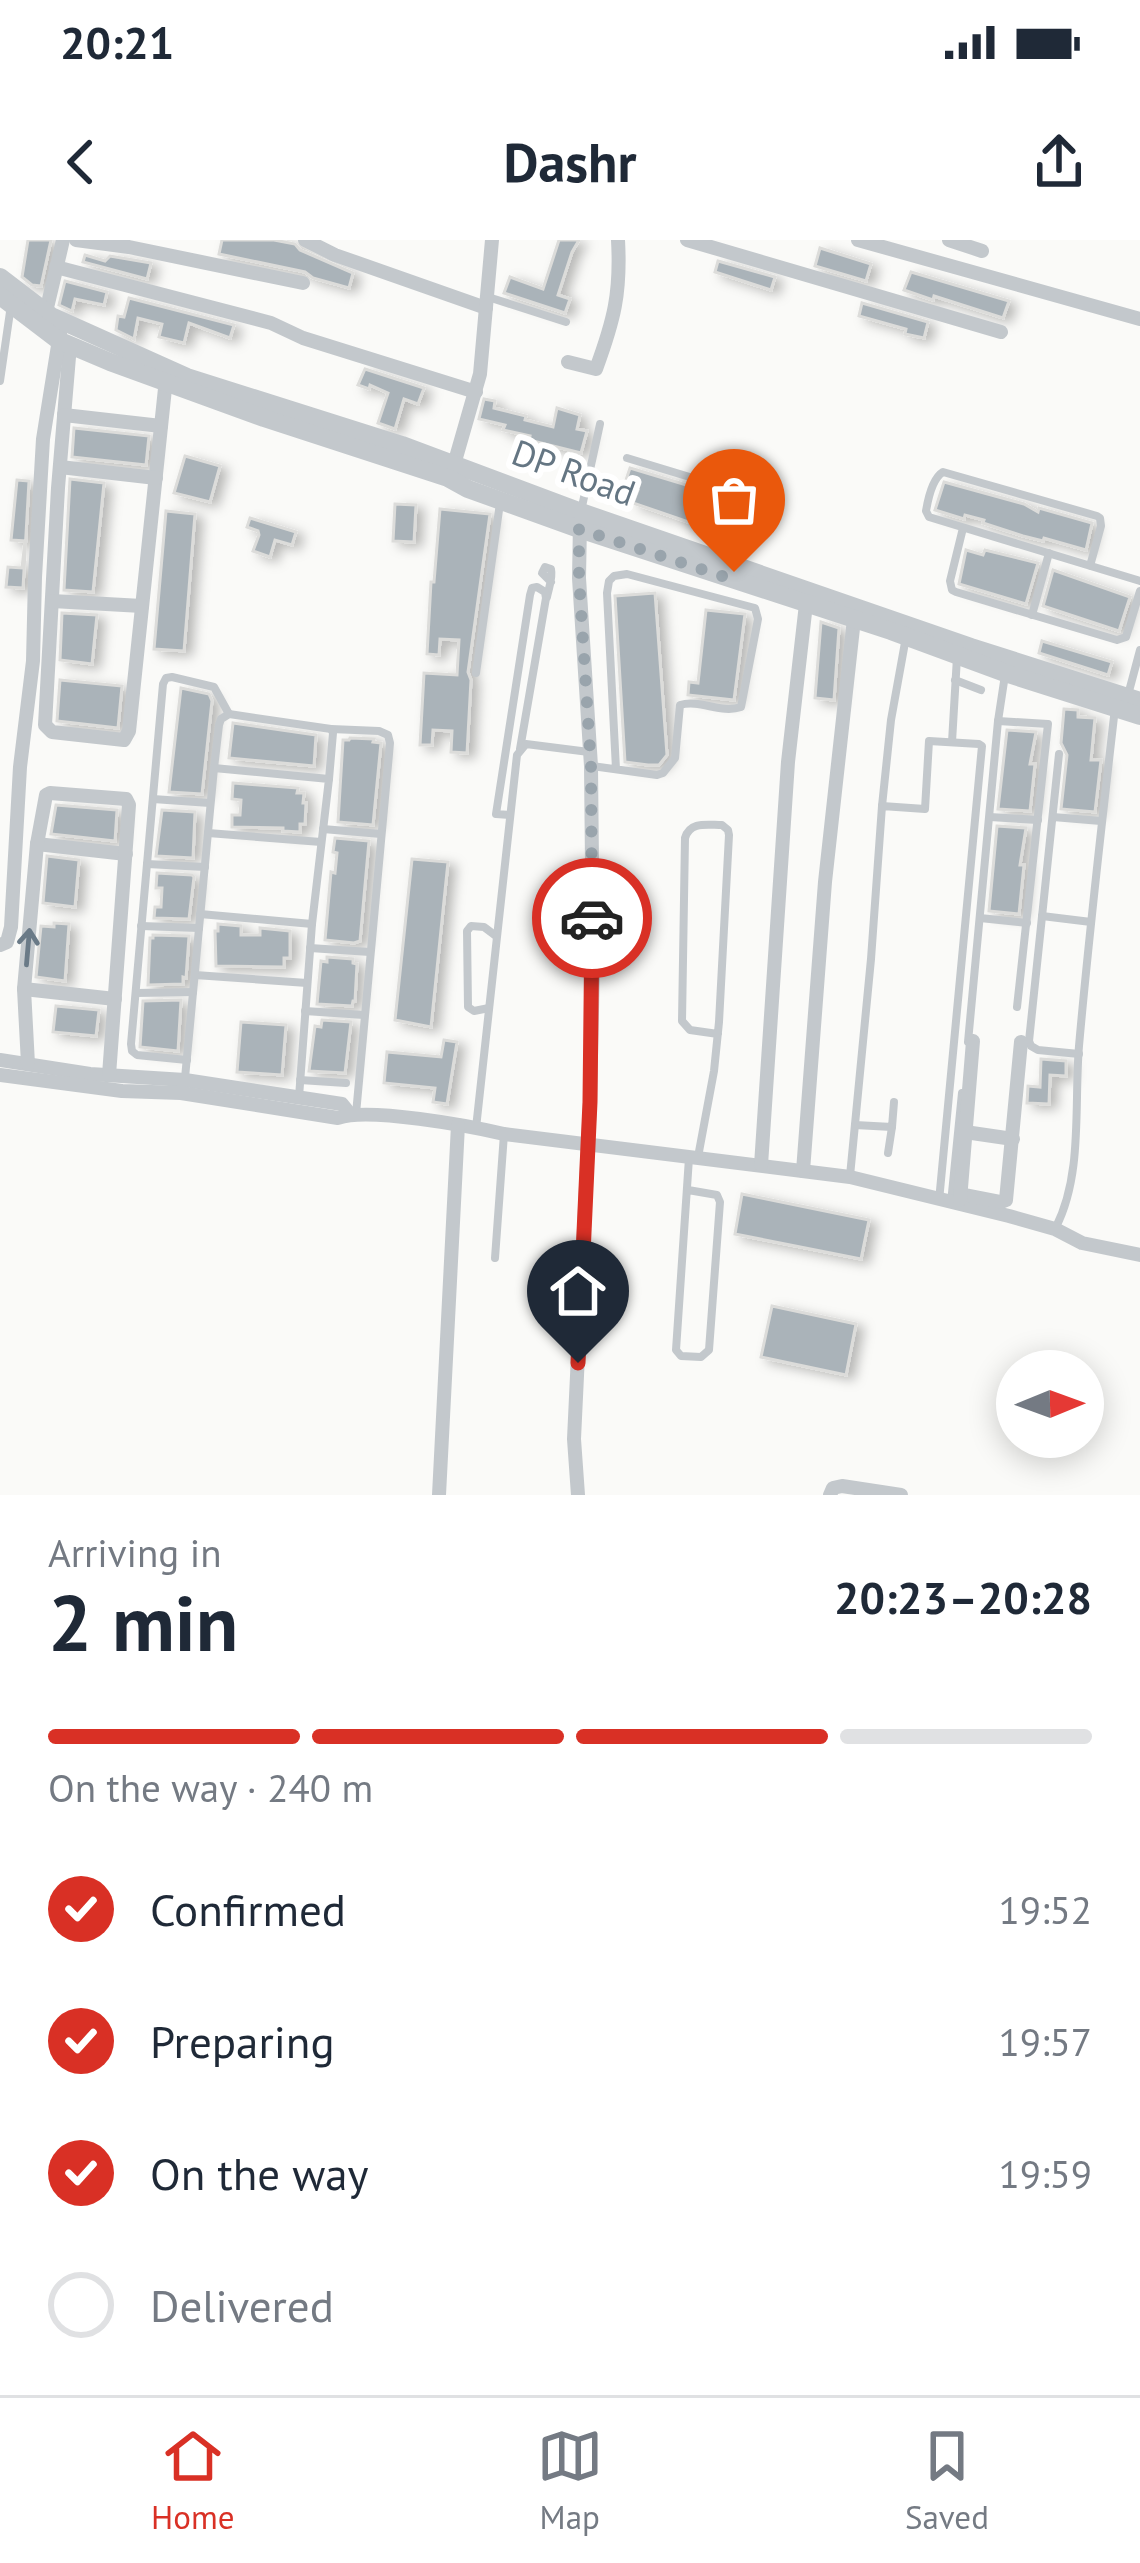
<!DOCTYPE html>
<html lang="en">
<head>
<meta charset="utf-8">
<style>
	:root { --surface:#fff; --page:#f6f6f7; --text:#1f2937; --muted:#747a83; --line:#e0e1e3; --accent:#d93025 }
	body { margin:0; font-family:"PT Sans",sans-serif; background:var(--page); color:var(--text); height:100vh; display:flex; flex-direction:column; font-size:45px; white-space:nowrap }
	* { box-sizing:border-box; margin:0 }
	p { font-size:39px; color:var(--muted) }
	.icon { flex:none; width:66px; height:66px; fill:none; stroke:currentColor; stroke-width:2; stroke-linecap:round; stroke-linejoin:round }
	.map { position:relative; height:1255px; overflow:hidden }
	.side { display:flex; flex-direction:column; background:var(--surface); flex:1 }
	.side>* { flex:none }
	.needle { width:78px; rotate:89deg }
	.controls { position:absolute; left:996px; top:1110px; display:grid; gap:24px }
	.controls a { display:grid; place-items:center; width:108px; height:108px; border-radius:50%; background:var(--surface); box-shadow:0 6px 30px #0003; font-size:60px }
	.pin { position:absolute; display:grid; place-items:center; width:102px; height:102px; color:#fff; margin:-123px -51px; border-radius:50% 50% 50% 0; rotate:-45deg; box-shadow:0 0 12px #0007 }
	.pin .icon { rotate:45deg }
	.courier { position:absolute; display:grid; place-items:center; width:120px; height:120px; margin:-60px; border:9px solid #d93025; border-radius:50%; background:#fff; color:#222; box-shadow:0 3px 15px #0007 }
	.head em { font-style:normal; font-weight:600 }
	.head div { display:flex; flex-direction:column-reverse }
	.head { display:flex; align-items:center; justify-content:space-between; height:204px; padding:0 48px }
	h1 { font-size:78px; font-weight:600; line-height:90px }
	.bar { display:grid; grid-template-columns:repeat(4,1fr); gap:18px 12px; align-content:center; height:144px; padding:0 48px }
	.bar i { height:15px; border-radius:9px; background:var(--line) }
	.bar .selected { background:var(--accent) }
	.bar p { grid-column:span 4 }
	ol { padding:0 48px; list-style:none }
	li { display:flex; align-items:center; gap:36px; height:132px }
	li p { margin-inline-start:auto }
	li .icon { padding:12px; border-radius:50%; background:var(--accent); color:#fff; stroke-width:4 }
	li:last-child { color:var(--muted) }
	li i { width:66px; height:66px; border:6px solid var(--line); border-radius:50% }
	.status { display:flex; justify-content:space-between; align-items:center; height:84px; padding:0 60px; background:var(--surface); direction:ltr }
	.status svg { height:33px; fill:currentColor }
	header { display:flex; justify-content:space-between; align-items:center; height:156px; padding:0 48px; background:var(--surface); font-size:54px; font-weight:600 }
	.dock { display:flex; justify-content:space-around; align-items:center; height:168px; border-top:3px solid var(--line); background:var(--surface); font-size:33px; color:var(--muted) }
	.dock a { display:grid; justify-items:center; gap:6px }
	.dock .selected { color:var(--accent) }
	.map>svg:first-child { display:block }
	.building { fill:#aab3b9; stroke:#dcdcda; stroke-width:3; filter:url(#shadow) }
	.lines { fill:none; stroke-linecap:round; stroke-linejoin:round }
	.service { stroke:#c3c8cc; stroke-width:8 }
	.minor { stroke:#c3c8cc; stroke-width:14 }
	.tertiary { stroke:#c3c8cc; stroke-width:18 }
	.oneway { stroke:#6a7a87 }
	.done { stroke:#99a4ac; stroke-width:12; stroke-dasharray:0 21.6 }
	.route { stroke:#d93025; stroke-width:15 }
	.labels { text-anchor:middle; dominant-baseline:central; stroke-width:12; stroke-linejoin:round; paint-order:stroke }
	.street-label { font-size:36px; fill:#657683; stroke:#fff }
</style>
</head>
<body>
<div class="status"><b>20:21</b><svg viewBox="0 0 49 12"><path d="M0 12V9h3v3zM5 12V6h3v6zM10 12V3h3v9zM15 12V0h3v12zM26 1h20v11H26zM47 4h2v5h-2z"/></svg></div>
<header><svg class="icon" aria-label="back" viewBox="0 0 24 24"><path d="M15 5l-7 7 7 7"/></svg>Dashr<svg class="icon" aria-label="share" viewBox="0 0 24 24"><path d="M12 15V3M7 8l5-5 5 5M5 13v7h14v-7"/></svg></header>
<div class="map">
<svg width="1140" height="1255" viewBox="0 0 1140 1255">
	<defs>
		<filter id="shadow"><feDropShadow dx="7" dy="4" stdDeviation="6" flood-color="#0004"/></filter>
	</defs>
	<rect width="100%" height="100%" fill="#fafaf8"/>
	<!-- building -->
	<g class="building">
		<path d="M28 0H51L41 46 32 45 22 37Z"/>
		<path d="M222 0H274L295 4 300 10 353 33 349 48 313 38 305 32 219 14Z"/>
		<path d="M559 0H579L572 12 558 55 570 59 565 73 504 53 510 37 543 49Z"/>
		<path d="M820 8 871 24 866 41 815 26Z"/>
		<path d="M85 15 105 21 110 16 151 23 147 39 83 22Z"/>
		<path d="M718 21 775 37 771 50 715 32Z"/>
		<path d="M911 32 1009 61 1003 78 934 56 933 60 904 50Z"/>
		<path d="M65 41 107 52 104 65 75 59 72 71 59 65Z"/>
		<path d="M129 58 234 85 230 98 189 83 184 103 159 97 162 84 138 78 134 99 116 90 118 76 124 77Z"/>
		<path d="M862 63 928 82 924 98 905 94 906 89 859 76Z"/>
		<path d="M365 129 424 148 418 164 404 159 395 189 378 183 388 153 370 145 369 149 358 145Z"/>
		<path d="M484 159 495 161 494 168 526 176 525 180 553 187 557 168 580 175 577 189 587 191 581 213 529 200 530 196 503 190 505 185 479 179Z"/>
		<path d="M74 188 149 196 146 225 72 217Z"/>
		<path d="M185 216 220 226 210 262 174 253Z"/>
		<path d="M630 228 743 262 744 266 735 298 633 263 638 250 624 246Z"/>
		<path d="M70 239 104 243 93 352 64 350Z"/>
		<path d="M17 240 29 241 23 348 6 347 8 327 22 328 25 301 11 300Z"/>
		<path d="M944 242 1024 264 1038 272 1039 268 1092 283 1086 310 1044 298 1043 301 1023 296 983 283 984 280 965 275 964 279 935 270Z"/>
		<path d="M395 264 416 265 414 302 393 301Z"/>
		<path d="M440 269 490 274 468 432 471 440 467 513 451 512 452 491 433 490 432 505H420L424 433 457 435 459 400 440 399 439 415 427 414 431 342H434Z"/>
		<path d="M166 271 195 274 184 411 154 409Z"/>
		<path d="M250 278 296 292 292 305 275 300 270 317 253 311 259 295 258 291 247 287Z"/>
		<path d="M966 310 983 315 985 310 1038 323 1026 364 959 344Z"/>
		<path d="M1053 330 1130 357 1119 391 1043 366Z"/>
		<path d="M655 353 667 515 659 525H648L625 522 615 356Z"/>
		<path d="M706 370 745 374 734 460 688 455 689 442 698 443Z"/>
		<path d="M62 373 97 375 92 424 60 420Z"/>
		<path d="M821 382 839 388 834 460 815 458Z"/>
		<path d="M1042 401 1112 422 1108 435 1039 413Z"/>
		<path d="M60 440 122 446 118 488 57 481Z"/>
		<path d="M181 448 209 454 212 461 202 554 169 552Z"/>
		<path d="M1064 469 1078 470V477L1095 478 1091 520H1101L1095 572 1061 569 1067 515 1061 503Z"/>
		<path d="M233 483 316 495 314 526 229 518Z"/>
		<path d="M1007 490 1036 492 1030 524H1035L1030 571 998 569Z"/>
		<path d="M350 498 374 499 373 502 381 503 373 585 338 582 343 500H349Z"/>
		<path d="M233 543 298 548 297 553H304L303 563H306L305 584H300V592L283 591V588L232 587V575H240L241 560 232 559Z"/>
		<path d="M56 565 117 570 115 601 51 594Z"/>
		<path d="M162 570 195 572 193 618 156 616Z"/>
		<path d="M997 586 1026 588 1020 625H1024L1019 674 989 671Z"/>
		<path d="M335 598 369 601 360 701 354 703 325 700 331 632 335 633 337 613 333 612Z"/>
		<path d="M47 616 79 620 75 667 43 663Z"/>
		<path d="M412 619 448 622 431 787 395 780Z"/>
		<path d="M157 633 192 635 194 637 189 679 154 678 155 667H161L162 648H156Z"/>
		<path d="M54 683 69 684 65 741 36 737 41 686 54 687Z"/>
		<path d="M218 684 241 686V695H260V688L290 691V718H284V727L216 726 215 691H218Z"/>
		<path d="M153 695 189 696 186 738 183 737V744L148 745 150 698H153Z"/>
		<path d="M327 717 353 719V723L357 724 355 761H353L352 766 317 764 321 721 327 722Z"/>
		<path d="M181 760 178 811 140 807 143 761Z"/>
		<path d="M56 766 99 770 96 796 53 792Z"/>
		<path d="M322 780 351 782 345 833 309 831 315 786 321 787Z"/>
		<path d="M241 782 286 785 282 835 237 832Z"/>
		<path d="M444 800 457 802 447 864 433 862 435 848 384 843 387 812 441 817Z"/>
		<path d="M1041 819 1066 821V836L1050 835 1049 864 1027 863 1028 846 1040 847Z"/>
		<path d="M742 954 869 980 861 1019 735 994Z"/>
		<path d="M772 1066 856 1084 846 1135 761 1117Z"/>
	</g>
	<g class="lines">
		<!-- service -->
		<g class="service">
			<path d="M488 57 566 82"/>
			<path d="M0 141 11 65"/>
			<path d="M627 218 749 255 753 266 735 326"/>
			<path d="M581 271 600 184"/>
			<path d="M963 288 950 341 952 350 956 352 1117 400 1126 397 1140 351"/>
			<path d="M1090 326 1101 286 1100 278 1097 276 943 232C933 238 928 259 926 271L929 277 1140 341"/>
			<path d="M547 357C549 347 553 338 551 329L545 327 542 333 551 342"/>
			<path d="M1032 375 1049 313"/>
			<path d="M476 433 500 263"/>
			<path d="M955 440 981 450"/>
			<path d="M1128 455 1140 410"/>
			<path d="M998 481 1048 484 1017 767"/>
			<path d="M331 489 379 491 388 495 390 503 356 874"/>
			<path d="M952 502 957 417"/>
			<path d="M1059 514 1029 801 1031 806 1038 810 1079 814"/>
			<path d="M592 526 657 535 663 533 675 518 680 465C700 459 721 474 741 467L758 379 755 368 627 334 614 336 609 341 607 353 616 529"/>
			<path d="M214 528 219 485 221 479 229 474 331 489 333 493 329 539"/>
			<path d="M153 559 210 563"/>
			<path d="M882 566 891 480 906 397"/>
			<path d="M510 575 496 574 530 355 532 348 537 347 545 352 546 358 520 509"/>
			<path d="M990 577 1038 580"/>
			<path d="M1053 577 1101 581"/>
			<path d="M323 589 381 594"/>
			<path d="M208 593 321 602"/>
			<path d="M147 624 205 627"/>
			<path d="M200 674 312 684"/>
			<path d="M1042 676 1091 682"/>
			<path d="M980 678 1027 683"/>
			<path d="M141 686 199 688"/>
			<path d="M310 708 370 712"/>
			<path d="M195 735 307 743"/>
			<path d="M136 753 193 752"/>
			<path d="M489 768 474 771 468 767 467 691 471 686 484 687 496 696"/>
			<path d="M305 771 364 775"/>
			<path d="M968 802 998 481 1005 435"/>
			<path d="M187 820 137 815 132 811 131 804 163 444 166 438 172 437 214 447 229 474"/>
			<path d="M185 838 214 528 329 539 312 684 299 857"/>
			<path d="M300 840 346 843"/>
			<path d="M855 885 892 887 894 862"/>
			<path d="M476 888 517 515 526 504 589 512"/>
			<path d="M888 913 892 887"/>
			<path d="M698 917 714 831 719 782 729 595 728 590 722 585C707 585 690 581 685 598L682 781 690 790 718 794"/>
			<path d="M850 936 871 719 882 566 925 569 929 501 979 504 982 506 939 961"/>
			<path d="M688 950 717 955 720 962 709 1110 701 1117 681 1116 676 1110 689 918"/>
			<path d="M951 963 962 853"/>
			<path d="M1056 987C1083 934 1074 865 1079 806 1089 693 1102 581 1115 468"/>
			<path d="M495 1018 504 894"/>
		</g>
		<!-- minor -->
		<g class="minor">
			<path d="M76 0 129 7 303 43"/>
			<path d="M305 0 335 15 486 68"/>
			<path d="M687 0 1001 92"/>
			<path d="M858 0 1140 79"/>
			<path d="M949 0 982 11"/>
			<path d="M56 27 271 83 303 98 476 152"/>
			<path d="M46 72 63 0"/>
			<path d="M70 105 58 248 45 485 52 492 124 500 129 491 166 139"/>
			<path d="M568 122 596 129C614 80 621 53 618 0"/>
			<path d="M64 175 161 186"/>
			<path d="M60 227 156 238"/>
			<path d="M453 228 480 134 492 0"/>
			<path d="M52 361 142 366"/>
			<path d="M37 604 126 614"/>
			<path d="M0 705 7 702 11 687 20 527 33 421 35 337 43 199 60 93"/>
			<path d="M24 749 115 759"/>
			<path d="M0 820 90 834 185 840 342 864 350 874"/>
			<path d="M28 824 24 749 37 604 46 555 50 553 126 559 129 565 109 835"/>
			<path d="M0 835 122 851 181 853 338 878C368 867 470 886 504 894L850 937 1009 976 1055 989 1082 1003 1140 1015"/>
			<path d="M965 892 1013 899"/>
			<path d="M761 925 788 522 806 364"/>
			<path d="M803 931 825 642 854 379"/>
			<path d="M960 954 1001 962 1006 960 1021 802"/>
			<path d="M960 960 973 801"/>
			<path d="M439 1255 458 885"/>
			<path d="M578 1255 574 1199 590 862 593 724 591 526 579 338 580 283"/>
			<path d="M830 1255 833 1248 842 1246 901 1255"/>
		</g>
		<!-- tertiary -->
		<g class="tertiary">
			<path d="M0 37 51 76 187 137 402 205 581 272 971 407 1140 461"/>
			<path d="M0 56 58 100 110 122 264 178 448 238 468 249 579 289 891 391 1005 433 1140 476"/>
		</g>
	</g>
	<!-- one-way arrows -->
	<defs><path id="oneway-shaft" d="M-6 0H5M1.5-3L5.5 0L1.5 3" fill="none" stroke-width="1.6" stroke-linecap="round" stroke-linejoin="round" transform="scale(3)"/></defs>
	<use class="oneway" href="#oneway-shaft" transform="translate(28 707) rotate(-85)"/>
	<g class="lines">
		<!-- done -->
		<path class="done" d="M592 678 591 526 579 338V289L731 339 734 332"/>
		<!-- route -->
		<path class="route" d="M578 1123 590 862 592 678"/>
	</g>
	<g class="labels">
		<!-- street labels -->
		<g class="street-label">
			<text transform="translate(574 232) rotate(20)">DP Road</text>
		</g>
	</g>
</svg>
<div class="controls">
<a><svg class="needle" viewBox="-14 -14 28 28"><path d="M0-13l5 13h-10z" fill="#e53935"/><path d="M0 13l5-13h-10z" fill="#747a83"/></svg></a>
</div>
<div class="pin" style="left:734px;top:332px;background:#ea580c"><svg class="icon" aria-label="bag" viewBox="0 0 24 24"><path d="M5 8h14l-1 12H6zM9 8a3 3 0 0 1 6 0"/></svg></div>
<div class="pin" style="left:578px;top:1123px;background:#1f2937"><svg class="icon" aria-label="home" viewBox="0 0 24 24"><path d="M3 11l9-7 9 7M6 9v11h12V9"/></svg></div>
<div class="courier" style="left:592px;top:678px"><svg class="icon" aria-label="car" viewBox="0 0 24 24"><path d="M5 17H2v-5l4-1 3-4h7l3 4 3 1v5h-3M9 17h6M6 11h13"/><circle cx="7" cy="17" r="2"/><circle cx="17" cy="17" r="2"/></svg></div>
</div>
<section class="side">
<div class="head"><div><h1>2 min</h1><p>Arriving in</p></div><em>20:23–20:28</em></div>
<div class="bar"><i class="selected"></i><i class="selected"></i><i class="selected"></i><i></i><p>On the way · 240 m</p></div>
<ol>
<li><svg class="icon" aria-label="check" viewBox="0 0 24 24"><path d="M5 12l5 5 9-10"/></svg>Confirmed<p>19:52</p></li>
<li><svg class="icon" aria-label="check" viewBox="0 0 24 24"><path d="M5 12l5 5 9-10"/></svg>Preparing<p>19:57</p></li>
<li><svg class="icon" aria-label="check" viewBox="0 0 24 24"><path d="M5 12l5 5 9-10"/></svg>On the way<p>19:59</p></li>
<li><i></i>Delivered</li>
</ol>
</section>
<nav class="dock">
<a class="selected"><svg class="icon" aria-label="home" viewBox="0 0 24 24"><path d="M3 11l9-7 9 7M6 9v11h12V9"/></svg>Home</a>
<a><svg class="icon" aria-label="map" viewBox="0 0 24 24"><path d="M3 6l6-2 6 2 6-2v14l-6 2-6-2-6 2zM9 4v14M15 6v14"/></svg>Map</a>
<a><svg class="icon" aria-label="saved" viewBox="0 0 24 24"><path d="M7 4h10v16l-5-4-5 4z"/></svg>Saved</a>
</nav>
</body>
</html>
